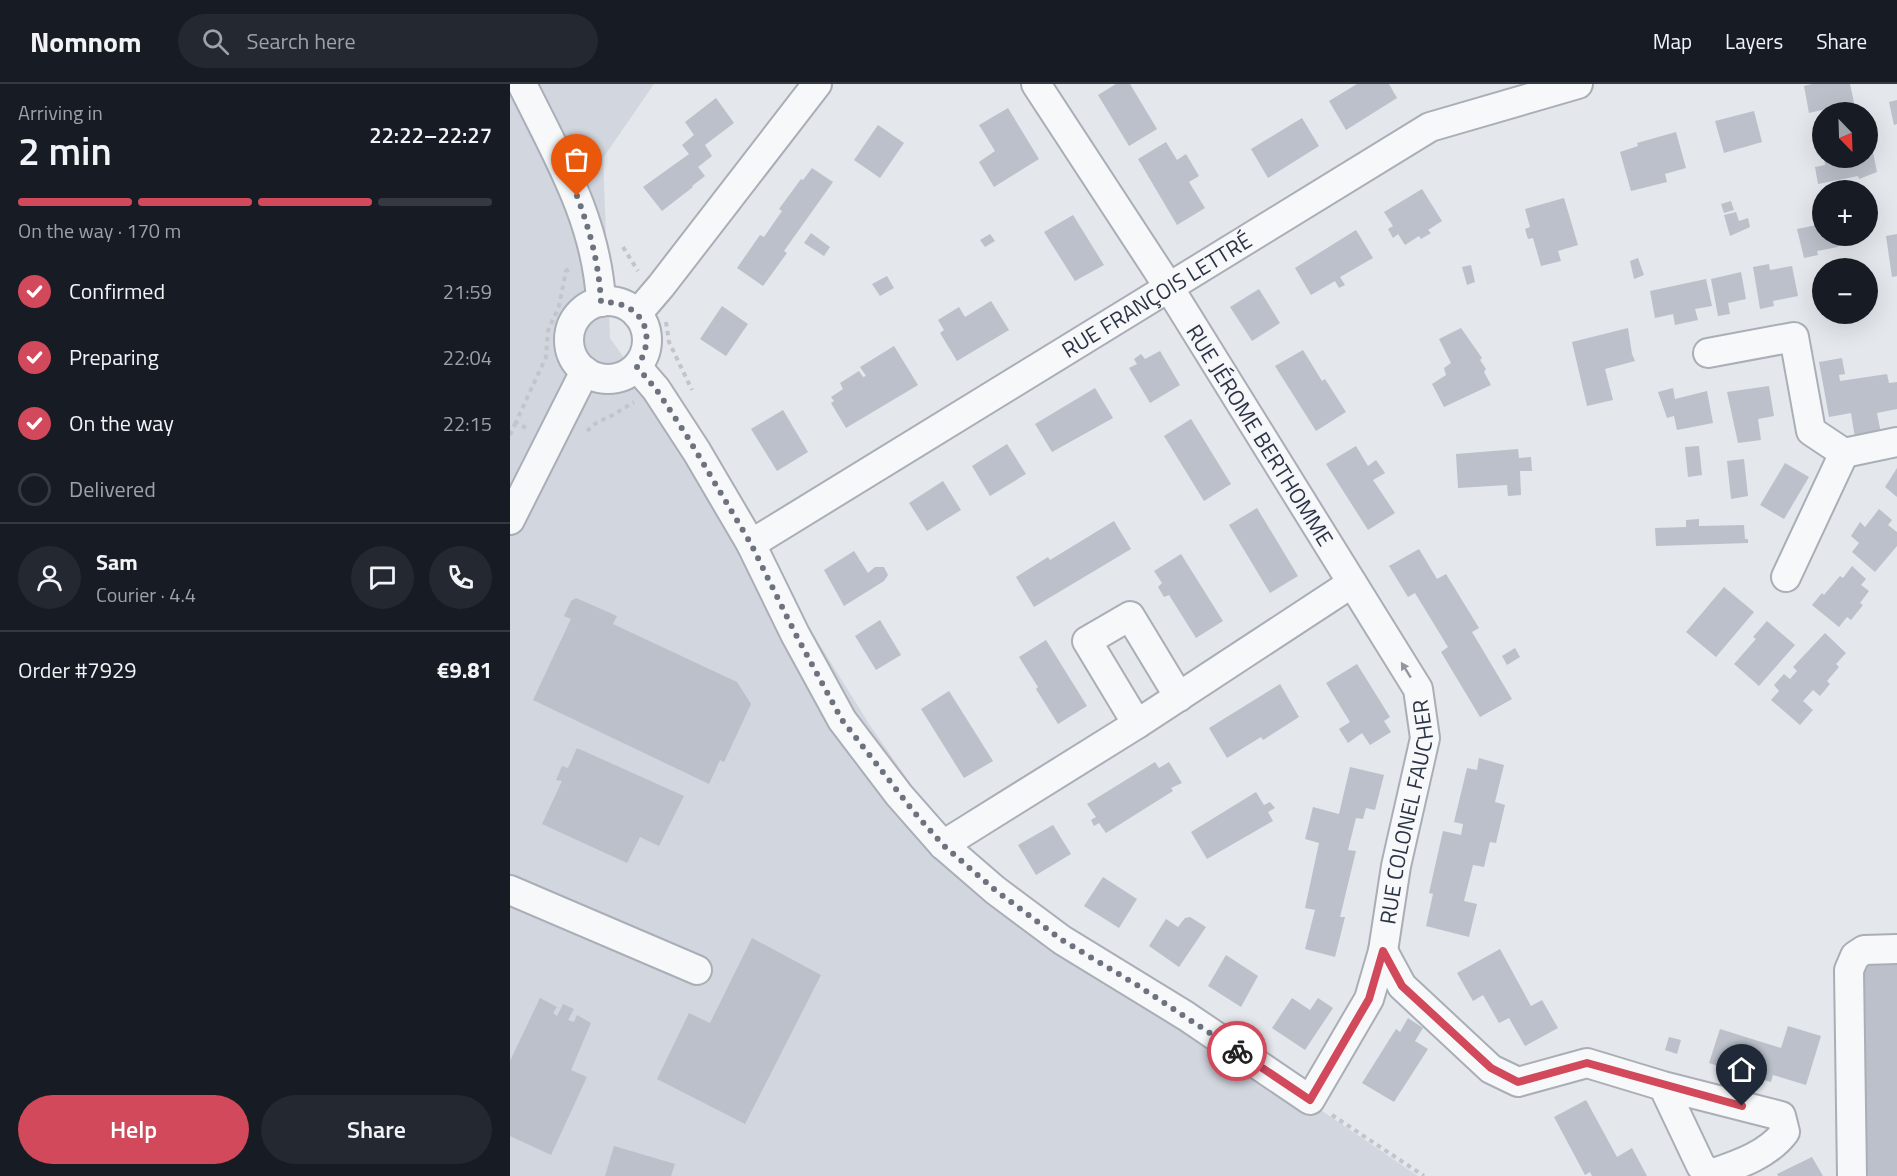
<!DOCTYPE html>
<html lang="en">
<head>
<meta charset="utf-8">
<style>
	:root { --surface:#171b24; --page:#242831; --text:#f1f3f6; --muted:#9ea1a6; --line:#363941; --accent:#d1495b }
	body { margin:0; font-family:"Titillium Web",sans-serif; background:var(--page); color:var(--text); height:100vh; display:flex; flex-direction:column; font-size:22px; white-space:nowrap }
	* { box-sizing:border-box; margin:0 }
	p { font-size:20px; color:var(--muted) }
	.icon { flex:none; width:33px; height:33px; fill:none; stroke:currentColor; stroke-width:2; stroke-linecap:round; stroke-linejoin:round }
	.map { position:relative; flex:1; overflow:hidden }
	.drawer { display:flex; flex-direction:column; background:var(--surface); width:510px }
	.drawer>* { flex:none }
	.needle { width:39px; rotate:157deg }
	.controls { position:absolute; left:1302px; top:18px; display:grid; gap:12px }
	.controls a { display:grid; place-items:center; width:66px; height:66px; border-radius:50%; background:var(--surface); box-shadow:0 6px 24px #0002; font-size:30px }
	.pin { position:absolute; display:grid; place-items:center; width:51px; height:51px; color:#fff; margin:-62px -26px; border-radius:50% 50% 50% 0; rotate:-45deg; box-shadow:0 0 6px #0007 }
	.pin .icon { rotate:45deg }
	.courier { position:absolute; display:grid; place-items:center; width:60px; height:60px; margin:-30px; border:4px solid #d1495b; border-radius:50%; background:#fff; color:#222; box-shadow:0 2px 8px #0007 }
	.headline em { font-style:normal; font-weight:600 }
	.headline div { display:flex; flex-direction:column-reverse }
	.headline { display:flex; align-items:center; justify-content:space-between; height:102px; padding:0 18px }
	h1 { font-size:39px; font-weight:600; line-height:45px }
	.bar { display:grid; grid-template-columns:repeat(4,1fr); gap:9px 6px; align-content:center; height:72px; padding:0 18px }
	.bar i { height:8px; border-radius:4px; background:var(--line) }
	.bar .active { background:var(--accent) }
	.bar p { grid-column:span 4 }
	.line { display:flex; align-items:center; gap:15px; padding:0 18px; border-top:2px solid var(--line) }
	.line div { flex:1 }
	.round { display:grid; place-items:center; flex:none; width:63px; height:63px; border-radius:32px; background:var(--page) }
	ol { padding:0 18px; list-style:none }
	li { display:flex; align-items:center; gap:18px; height:66px }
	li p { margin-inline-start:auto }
	li .icon { padding:6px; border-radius:50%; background:var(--accent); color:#fff; stroke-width:4 }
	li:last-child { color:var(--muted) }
	li i { width:33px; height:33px; border:3px solid var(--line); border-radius:50% }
	.cta { display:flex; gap:12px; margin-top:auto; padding:12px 18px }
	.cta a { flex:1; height:69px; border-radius:36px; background:var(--accent); color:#fff; font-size:24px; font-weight:600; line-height:69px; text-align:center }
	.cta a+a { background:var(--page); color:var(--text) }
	header { display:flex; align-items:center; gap:36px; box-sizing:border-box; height:84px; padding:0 30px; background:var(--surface); border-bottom:2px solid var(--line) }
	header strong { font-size:28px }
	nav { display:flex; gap:33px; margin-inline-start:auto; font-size:21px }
	.search { width:420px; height:54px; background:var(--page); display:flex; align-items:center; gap:15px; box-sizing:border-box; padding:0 21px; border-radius:33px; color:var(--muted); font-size:22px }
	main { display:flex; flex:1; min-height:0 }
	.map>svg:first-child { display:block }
	.built { fill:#d2d6de }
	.building { fill:#bbc0ca }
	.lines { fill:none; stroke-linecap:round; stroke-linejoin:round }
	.minor-casing { stroke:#a9aeb7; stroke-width:32 }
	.path { stroke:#c2c5cb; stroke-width:4; stroke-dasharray:4.5 4.5; stroke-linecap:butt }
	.minor { stroke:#f7f8fa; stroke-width:28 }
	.oneway { fill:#9196a0 }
	.done { stroke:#6c737f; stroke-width:6; stroke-dasharray:0 10.8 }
	.route { stroke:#d1495b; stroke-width:8 }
	.labels { text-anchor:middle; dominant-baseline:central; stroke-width:4.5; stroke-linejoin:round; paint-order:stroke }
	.street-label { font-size:22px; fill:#2b3445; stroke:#f4f6f9 }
</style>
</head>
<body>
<header>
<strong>Nomnom</strong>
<div class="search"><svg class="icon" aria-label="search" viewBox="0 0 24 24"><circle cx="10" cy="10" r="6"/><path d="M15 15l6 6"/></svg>Search here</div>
<nav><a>Map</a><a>Layers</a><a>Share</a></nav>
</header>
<main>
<section class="drawer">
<div class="headline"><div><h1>2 min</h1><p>Arriving in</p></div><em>22:22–22:27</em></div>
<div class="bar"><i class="active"></i><i class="active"></i><i class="active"></i><i></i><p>On the way · 170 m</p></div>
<ol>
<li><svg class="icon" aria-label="check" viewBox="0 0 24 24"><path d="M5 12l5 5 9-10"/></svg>Confirmed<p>21:59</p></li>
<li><svg class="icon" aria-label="check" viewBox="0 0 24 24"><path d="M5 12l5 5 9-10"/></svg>Preparing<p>22:04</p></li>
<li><svg class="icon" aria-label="check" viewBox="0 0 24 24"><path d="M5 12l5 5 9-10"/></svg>On the way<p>22:15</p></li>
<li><i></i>Delivered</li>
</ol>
<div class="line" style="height:108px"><a class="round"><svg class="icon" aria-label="person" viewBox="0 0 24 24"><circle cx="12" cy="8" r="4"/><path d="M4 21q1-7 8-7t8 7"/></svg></a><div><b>Sam</b><p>Courier · 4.4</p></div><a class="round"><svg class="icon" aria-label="chat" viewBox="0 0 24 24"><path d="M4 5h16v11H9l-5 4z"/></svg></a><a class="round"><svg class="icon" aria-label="phone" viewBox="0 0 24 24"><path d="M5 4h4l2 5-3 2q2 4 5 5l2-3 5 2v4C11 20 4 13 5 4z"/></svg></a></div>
<div class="line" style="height:78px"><div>Order #7929</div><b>€9.81</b></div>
<div class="cta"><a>Help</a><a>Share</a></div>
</section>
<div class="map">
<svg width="1387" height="1092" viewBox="0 0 1387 1092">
	<rect width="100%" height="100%" fill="#e4e7ec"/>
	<!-- built -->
	<path class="built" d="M0 0H144L93 74 100 254 265 489 361 643 440 756 724 967 908 1092H0Z"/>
	<!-- building -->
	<g class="building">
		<path d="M606 0H620L647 45 619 62 588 11Z"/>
		<path d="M847 0H879L887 14 836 46 819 17Z"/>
		<path d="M1302 0H1340L1346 28H1328V26L1313 28 1312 26 1299 29 1294 2Z"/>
		<path d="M206 14 224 39 195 61 202 72 188 83 195 92 182 102 183 103 152 127 133 103 179 70 172 61 184 51 175 38Z"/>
		<path d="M1387 16V40L1384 41 1379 18Z"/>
		<path d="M498 24 529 75 484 103 469 78 485 67 469 41Z"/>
		<path d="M1244 27 1252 58 1214 69 1205 37Z"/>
		<path d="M792 34 809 62 758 94 741 65Z"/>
		<path d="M368 41 394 59 370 94 344 76Z"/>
		<path d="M1166 48 1176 84 1155 90 1157 98 1121 107 1110 68 1128 62 1127 59Z"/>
		<path d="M656 58 667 76 676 70 689 92 679 98 695 124 667 141 628 75Z"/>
		<path d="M1358 63H1362L1367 88 1349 95 1348 92 1308 100 1305 83 1315 81 1314 74H1358Z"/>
		<path d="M302 84 323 98 274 167 277 169 253 202 227 184 250 151 254 153 272 127 269 125 291 95 293 96Z"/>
		<path d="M912 105 932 137 918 146 921 149 911 155 909 152 895 161 888 150 883 154 878 145 883 142 874 128Z"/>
		<path d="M1054 114 1068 161 1048 167 1051 177 1031 182 1023 154 1018 155 1015 145 1020 143 1015 125Z"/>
		<path d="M1221 117 1224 126 1214 129 1211 120Z"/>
		<path d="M1226 128 1229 137 1238 134 1240 143 1220 152 1214 131Z"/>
		<path d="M563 131 594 181 565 197 534 148Z"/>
		<path d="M1312 140V152H1326L1328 163 1307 167 1308 171 1294 174 1287 145Z"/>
		<path d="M846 146 863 174 830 193 835 201 829 204 825 197 801 211 785 184Z"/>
		<path d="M301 149 320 163 314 172 294 159Z"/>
		<path d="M480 150 485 157 475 163 470 156Z"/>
		<path d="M1387 150V192L1382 193 1376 152Z"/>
		<path d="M1128 174 1134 191 1124 195 1120 177Z"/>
		<path d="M1259 180 1260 186 1282 182 1288 212 1263 217 1264 222 1250 225 1243 183Z"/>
		<path d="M961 181 965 198 957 201 952 183Z"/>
		<path d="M1231 188 1236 215 1218 219 1220 230 1208 232 1201 195Z"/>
		<path d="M377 192 384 204 370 212 362 200Z"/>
		<path d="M1196 195 1202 222 1185 225 1188 236 1165 241 1163 230 1145 234 1140 207Z"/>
		<path d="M749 205 770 239 742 257 720 223Z"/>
		<path d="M481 217 499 246 447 277 430 249 434 246 428 236 449 223 455 233Z"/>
		<path d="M212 222 238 240 216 272 190 255Z"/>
		<path d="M951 244 972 274 970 276 976 285 974 288 981 301 934 323 922 300 936 291 934 284 941 279 929 255Z"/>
		<path d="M1118 244 1122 270 1125 277 1095 285 1103 316 1077 322 1062 258Z"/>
		<path d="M384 262 408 301 336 344 321 319 324 317 321 313 333 305 330 299 349 287 353 293 356 292 350 283Z"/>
		<path d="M793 266 812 297 815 295 836 328 806 347 765 282Z"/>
		<path d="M650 267 670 301 640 319 619 284 627 280 624 275 631 270 635 275Z"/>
		<path d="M1332 274 1335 290 1329 291 1330 297 1377 290 1379 299 1387 298V325L1367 329 1371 349 1345 354 1341 329 1319 333 1309 278Z"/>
		<path d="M1259 302 1264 332 1248 335 1251 356 1228 359 1217 308Z"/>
		<path d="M585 304 603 334 542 368 525 340Z"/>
		<path d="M1163 304 1165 315 1197 307 1203 339 1167 346 1164 332 1157 334 1148 308Z"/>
		<path d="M273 326 298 368 267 387 241 345Z"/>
		<path d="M681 335 721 400 694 417 654 352Z"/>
		<path d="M497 360 516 390 480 412 462 382Z"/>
		<path d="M846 362 858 382 866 376 875 389 863 396 885 429 858 446 816 380Z"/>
		<path d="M1189 362 1192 391 1178 393 1175 363Z"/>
		<path d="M1008 365 1009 374 1021 373 1022 387H1010L1011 411 998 412 997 401 948 404 946 370Z"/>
		<path d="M1234 375 1238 412 1221 415 1217 377Z"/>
		<path d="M1275 379 1299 393 1274 435 1250 421Z"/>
		<path d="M1387 384V413L1375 403Z"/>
		<path d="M433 397 451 426 417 447 399 419Z"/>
		<path d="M747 424 788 492 760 509 719 441Z"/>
		<path d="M1369 425 1382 436 1378 441 1387 448V462L1365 488 1342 468 1349 459 1341 452 1350 438 1355 443Z"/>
		<path d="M1189 435V442L1234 441 1235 455H1238V459L1146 462 1145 444 1176 443V436Z"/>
		<path d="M604 437 621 465 524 523 506 493 538 473 540 476Z"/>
		<path d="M909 465 927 495 936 490 969 544 962 548 1002 615 970 633 931 568 938 563 905 509 898 513 879 482Z"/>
		<path d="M344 467 358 489 365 483H374L378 491 374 497 334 522 314 486Z"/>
		<path d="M671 470 713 537 686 554 659 511 654 513 648 503 652 499 644 487Z"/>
		<path d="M1342 482 1356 495 1351 501 1359 507 1350 519 1353 521 1341 536 1337 533 1329 543 1302 521 1312 509 1314 511 1330 492 1333 494Z"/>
		<path d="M1214 503 1244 528 1206 573 1176 548Z"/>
		<path d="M66 514 107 532 103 540 227 598 241 620 214 678 210 676 199 700 23 616 61 535 54 532 61 517Z"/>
		<path d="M370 536 391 571 366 586 345 552Z"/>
		<path d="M1257 537 1285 561 1249 602 1224 580 1246 555 1243 553Z"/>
		<path d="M1315 549 1336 569 1326 580 1329 583 1317 597 1320 600 1310 612 1303 606 1293 617 1303 626 1290 641 1261 616 1269 607 1264 601 1274 590 1280 595 1287 587 1283 583Z"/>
		<path d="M536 556 577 622 548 640 526 605 528 603 509 573Z"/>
		<path d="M1005 564 1010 573 997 581 992 572Z"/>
		<path d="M847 580 880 633 874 637 881 648 860 661 852 649 838 659 829 645 840 638 816 599Z"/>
		<path d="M770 600 789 633 753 656 751 653 717 674 699 644Z"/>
		<path d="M439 607 483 677 454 694 411 625Z"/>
		<path d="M67 664 174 712 149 762 130 753 117 779 32 740 52 697 46 696 52 682 58 684Z"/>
		<path d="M969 674 994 681 985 718 995 721 986 759 980 758 974 783 963 781 954 817 967 820 959 853 916 842 923 810 919 809 933 747 951 751 953 740 944 738 957 684 967 686Z"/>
		<path d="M645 678 649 684 659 678 672 699 661 704 663 707 596 749 589 739 584 742 581 736 586 733 577 720Z"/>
		<path d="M840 683 874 691 865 726 856 724 853 735 846 734 838 766 846 767 830 833H835L825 873 795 865 805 826 795 824 809 759 795 755 803 723 829 730Z"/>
		<path d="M746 708 754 721 760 718 765 724 758 728 763 737 697 775 681 748Z"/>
		<path d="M543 741 561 770 526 791 508 761Z"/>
		<path d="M593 793 627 815 609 844 574 822Z"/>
		<path d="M680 833 696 843 669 883 639 862 656 835 668 843 675 834Z"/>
		<path d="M242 854 311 891 235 1040 147 995 179 929 200 939Z"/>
		<path d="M990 865 1021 922 1032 916 1048 944 1015 962 999 934 989 939 973 911 963 917 947 889Z"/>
		<path d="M716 871 748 892 731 923 698 902Z"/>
		<rect x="1352" y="881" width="35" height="211"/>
		<path d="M30 914 47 923 43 929 47 932 53 920 64 925 58 936 64 938 67 931 81 939 61 986 77 993 41 1071 0 1052V977Z"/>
		<path d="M782 914 800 926 808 914 823 924 795 966 762 944Z"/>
		<path d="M898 934 913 944 905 957 918 965 884 1018 852 999 886 945 890 948Z"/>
		<path d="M1278 942 1311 952 1296 1001 1263 991 1261 998 1199 979 1210 945 1271 964Z"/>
		<path d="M1159 953 1171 956 1167 970 1155 966Z"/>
		<path d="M1076 1016 1107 1073 1122 1064 1137 1092H1082L1080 1088 1075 1091 1044 1033Z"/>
		<path d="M104 1062 165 1080 161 1092H95Z"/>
		<path d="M1302 1073 1313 1092H1268L1267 1090Z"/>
	</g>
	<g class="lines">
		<!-- minor casing -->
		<g class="minor-casing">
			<g id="minor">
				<path d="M12 0C47 71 87 137 91 218"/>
				<circle cx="98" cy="256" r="39"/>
				<path d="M127 230 151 202 307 0"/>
				<path d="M1198 269 1284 253 1301 347 1334 369 1387 358"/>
				<path id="s1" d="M127 283 146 305 187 368 241 460 285 550 332 636 389 711 433 761 485 806 552 856 676 932 800 1016 859 915 873 867 886 782 915 654 908 605 658 202 526 0"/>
				<path d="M0 436 75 287"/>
				<path id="s2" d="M241 460 920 43 1068 0"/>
				<path d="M1276 493 1334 369"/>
				<path d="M627 640 577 557 620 532 669 613"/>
				<path d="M433 761 627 640 842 499"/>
				<path d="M0 806 187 886"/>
				<path d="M873 867 892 902 981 985 1008 998 1077 979 1153 1002 1271 1032 1275 1048C1258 1071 1227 1081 1201 1090L1191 1082 1153 1002"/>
				<path d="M1342 1092 1339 886 1345 872 1354 866 1387 865"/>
			</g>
		</g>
		<!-- path -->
		<g class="path">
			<path d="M113 163 128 187"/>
			<path d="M156 238 159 258 182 306"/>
			<path d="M16 344 6 338 36 273 38 247 49 222 56 187 59 185"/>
			<path d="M77 347 86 339 103 331 124 318"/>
			<path d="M0 351 6 338"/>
			<path d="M822 1031 914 1092"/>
		</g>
		<!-- minor -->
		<use href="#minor" class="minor"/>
	</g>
	<!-- one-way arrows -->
	<defs><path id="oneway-solid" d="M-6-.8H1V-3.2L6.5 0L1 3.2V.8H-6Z" transform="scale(1.5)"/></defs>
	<use class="oneway" href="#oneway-solid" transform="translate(896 586) rotate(-122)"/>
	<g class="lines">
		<!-- done -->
		<path class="done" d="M67 112C80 147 89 180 91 218 131 217 149 249 127 283L146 305 177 352 241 460 285 549 332 636 404 728 433 761 485 806 552 856 627 901 727 967"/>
		<!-- route -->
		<path class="route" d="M727 967 800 1016 859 915 873 867 892 902 981 984 1008 998 1077 979 1232 1022"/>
	</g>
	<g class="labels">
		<!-- street labels -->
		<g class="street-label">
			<text stroke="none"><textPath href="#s2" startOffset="476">RUE FRANÇOIS LETTRÉ</textPath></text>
			<text transform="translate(750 351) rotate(58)">RUE JÉROME BERTHOMME</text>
			<text stroke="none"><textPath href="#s1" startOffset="1326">RUE COLONEL FAUCHER</textPath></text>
		</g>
	</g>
</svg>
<div class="controls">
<a><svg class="needle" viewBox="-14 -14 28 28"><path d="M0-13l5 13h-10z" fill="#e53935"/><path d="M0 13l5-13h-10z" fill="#9ea1a6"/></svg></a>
<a>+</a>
<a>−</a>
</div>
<div class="pin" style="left:67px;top:112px;background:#ea580c"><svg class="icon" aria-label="bag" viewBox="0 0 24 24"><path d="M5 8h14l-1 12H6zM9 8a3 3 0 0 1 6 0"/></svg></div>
<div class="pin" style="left:1232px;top:1022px;background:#1f2937"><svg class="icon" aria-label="home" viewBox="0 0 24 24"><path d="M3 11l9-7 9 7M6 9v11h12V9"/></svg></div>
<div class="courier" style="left:727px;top:967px"><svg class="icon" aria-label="bike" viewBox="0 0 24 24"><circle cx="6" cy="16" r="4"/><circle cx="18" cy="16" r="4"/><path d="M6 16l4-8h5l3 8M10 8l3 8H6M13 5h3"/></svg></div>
</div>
</main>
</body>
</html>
